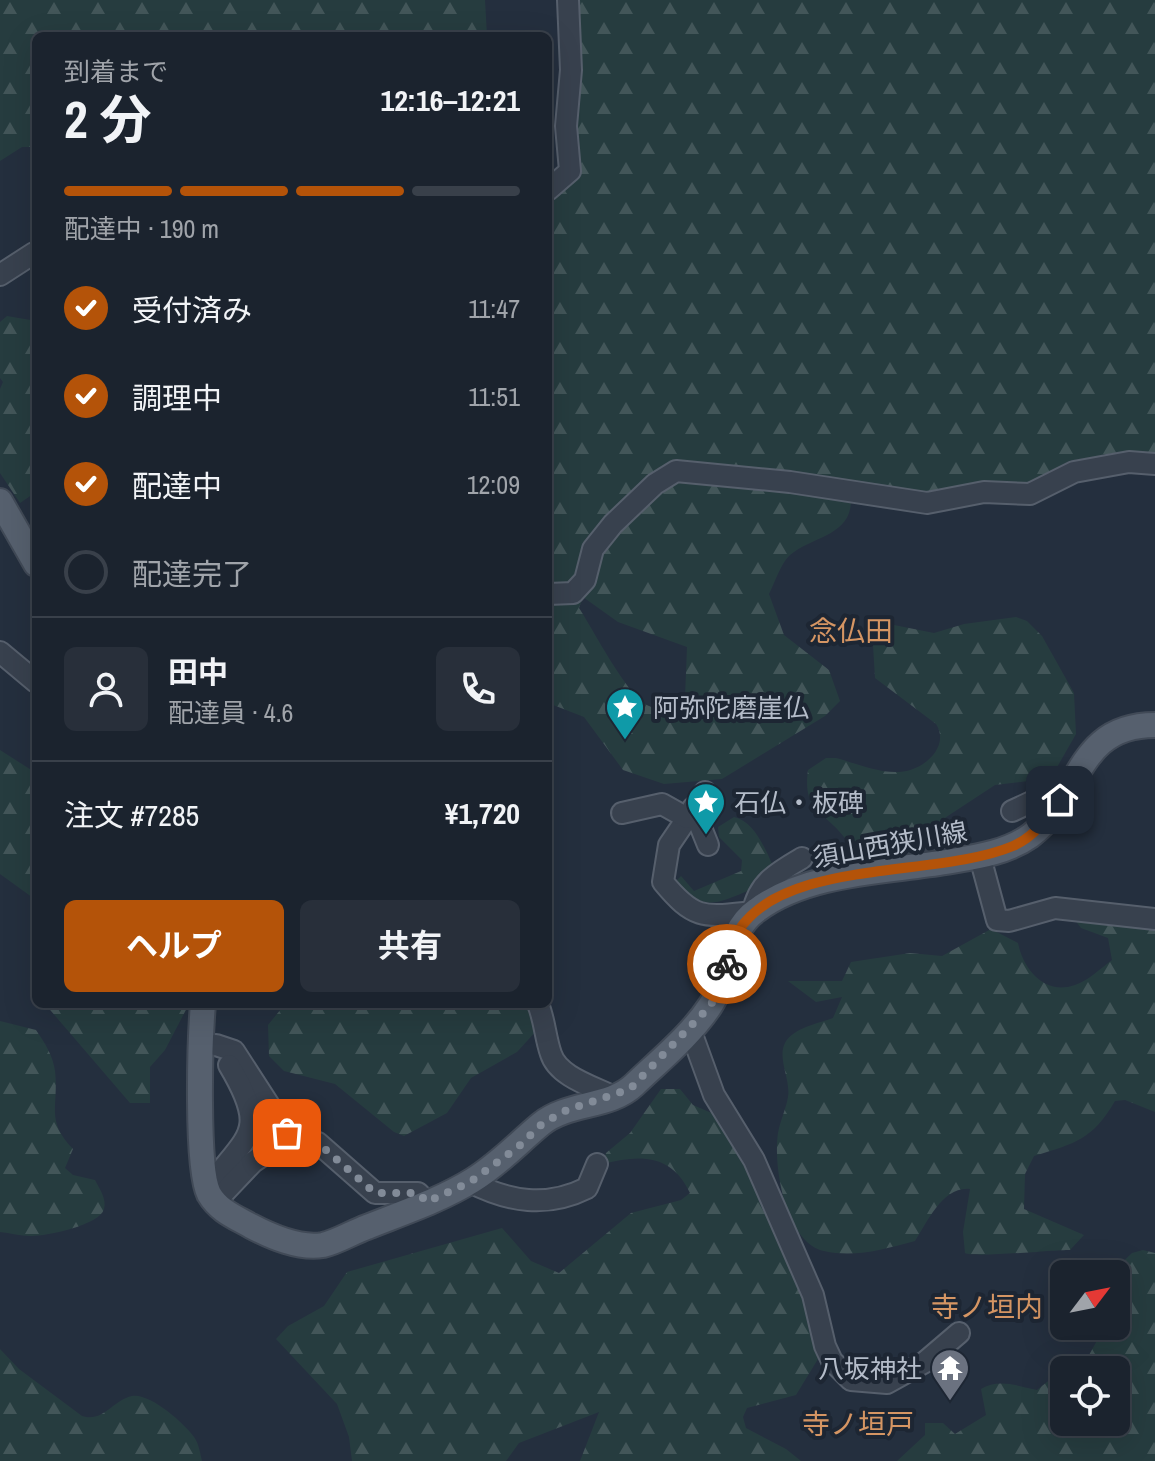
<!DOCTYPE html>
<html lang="ja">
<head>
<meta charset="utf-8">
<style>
	:root { --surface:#1b232e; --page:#282f3a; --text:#f1f3f6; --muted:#a0a4aa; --line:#39404a; --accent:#b45309 }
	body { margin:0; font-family:"Archivo Narrow","Noto Sans JP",sans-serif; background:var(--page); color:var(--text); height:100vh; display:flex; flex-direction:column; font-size:30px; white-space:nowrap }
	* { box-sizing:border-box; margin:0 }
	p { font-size:26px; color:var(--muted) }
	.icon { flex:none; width:44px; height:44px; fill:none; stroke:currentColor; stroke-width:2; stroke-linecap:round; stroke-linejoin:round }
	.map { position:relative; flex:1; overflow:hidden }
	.side { position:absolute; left:32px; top:32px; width:520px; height:976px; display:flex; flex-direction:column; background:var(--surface); border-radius:12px; box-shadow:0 8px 32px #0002,0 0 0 2px var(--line) }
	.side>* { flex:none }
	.needle { width:52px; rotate:58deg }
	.tools { position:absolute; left:1050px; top:1260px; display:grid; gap:16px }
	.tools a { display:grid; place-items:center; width:80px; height:80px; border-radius:12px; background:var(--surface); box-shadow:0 8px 32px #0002,0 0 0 2px var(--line); font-size:40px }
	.pin { position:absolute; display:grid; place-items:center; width:68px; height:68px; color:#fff; margin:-34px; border-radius:16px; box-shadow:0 4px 12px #0006 }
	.courier { position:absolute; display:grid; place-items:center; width:80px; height:80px; margin:-40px; border:6px solid #b45309; border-radius:50%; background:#fff; color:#222; box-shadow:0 2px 10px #0007 }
	.head em { font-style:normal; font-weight:700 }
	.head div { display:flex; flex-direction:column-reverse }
	.head { display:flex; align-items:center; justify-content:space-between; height:136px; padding:0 32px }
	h1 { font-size:52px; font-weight:700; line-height:60px }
	.bar { display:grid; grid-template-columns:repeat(4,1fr); gap:12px 8px; align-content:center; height:96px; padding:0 32px }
	.bar i { height:10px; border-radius:6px; background:var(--line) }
	.bar .active { background:var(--accent) }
	.bar p { grid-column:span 4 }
	.line { display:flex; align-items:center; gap:20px; padding:0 32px; border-top:2px solid var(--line) }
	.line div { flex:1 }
	.round { display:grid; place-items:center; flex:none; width:84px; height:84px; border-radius:12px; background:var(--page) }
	ol { padding:0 32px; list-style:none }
	li { display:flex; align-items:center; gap:24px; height:88px }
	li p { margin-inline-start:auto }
	li .icon { padding:8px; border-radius:50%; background:var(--accent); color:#fff; stroke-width:4 }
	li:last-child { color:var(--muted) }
	li i { width:44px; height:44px; border:4px solid var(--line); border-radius:50% }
	.action { display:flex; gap:16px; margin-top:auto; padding:16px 32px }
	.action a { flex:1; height:92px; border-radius:12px; background:var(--accent); color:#fff; font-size:32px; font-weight:700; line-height:92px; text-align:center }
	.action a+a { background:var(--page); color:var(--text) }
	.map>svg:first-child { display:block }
	.forest { fill:url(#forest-firs); fill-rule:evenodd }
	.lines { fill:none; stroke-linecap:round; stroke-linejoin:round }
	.minor-casing { stroke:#565f6c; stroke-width:24 }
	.major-casing { stroke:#414a57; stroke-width:28 }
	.minor { stroke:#38414e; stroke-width:20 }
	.major { stroke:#56606e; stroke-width:24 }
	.done { stroke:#828b98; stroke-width:8; stroke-dasharray:0 14.4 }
	.route { stroke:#b45309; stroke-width:10 }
	.labels { text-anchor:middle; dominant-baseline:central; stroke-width:8; stroke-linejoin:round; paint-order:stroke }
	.poi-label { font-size:26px; fill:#b4bcc9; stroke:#1d2633; text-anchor:start }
	.street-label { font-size:26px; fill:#b4bcc9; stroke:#1d2633 }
	.neighbourhood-label { font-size:28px; fill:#d59563; stroke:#1d2633 }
</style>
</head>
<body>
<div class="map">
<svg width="1155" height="1461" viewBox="0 0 1155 1461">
	<defs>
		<pattern id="forest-firs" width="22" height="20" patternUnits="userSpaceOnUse" patternTransform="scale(2)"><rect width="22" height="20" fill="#263c3f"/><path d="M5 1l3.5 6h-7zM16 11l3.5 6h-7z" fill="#435659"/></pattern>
	</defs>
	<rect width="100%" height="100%" fill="#242f3e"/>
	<!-- forest -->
	<g class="forest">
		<path d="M0 0H485L487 36H36V147H22L0 161Z"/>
		<path d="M573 0H1155V456L1120 452 1069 461 1027 484 851 500C851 536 813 536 790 555 781 563 775 582 769 594L784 635 829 670 840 701 825 716 722 779 664 784 623 770 584 717 548 703V195L577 156ZM583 597 618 622 687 647 685 698C673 705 663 712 649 706 628 698 593 629 579 608Z"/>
		<path d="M7 316 36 321V492L20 503 0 473V389L3 382 0 378V322Z"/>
		<path d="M1016 617 1027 621 1042 636 1074 693 1076 734 1056 769 1037 780 995 785 928 829 901 859 834 870 847 841C825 810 802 813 808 770L826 758H836C855 763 878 773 898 772 922 772 951 747 936 724L875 678 873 645 884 623 934 633 964 624Z"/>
		<path d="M0 750 36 773V900L0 874Z"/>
		<path d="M734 817C757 822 767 855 777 874 770 884 761 886 750 890 716 904 702 912 674 883L681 876 694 891 741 871 742 860 719 837 718 827Z"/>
		<path d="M1075 920 1155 930V1112L1125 1100 1115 1101C1092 1140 1076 1143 1034 1156L1025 1174 1024 1209 1084 1235 1070 1250C1051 1250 974 1258 965 1253L963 1232 970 1189C943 1186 928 1221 915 1241 885 1249 855 1258 824 1251 785 1242 773 1165 778 1133 780 1121 786 1109 788 1097 791 1080 777 1058 785 1043 793 1028 819 1023 833 1018L842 997 816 1002 788 981H842L851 962 910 953 942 956 991 929 1018 943C1023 969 1045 996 1075 985 1088 981 1101 968 1112 960L1108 938 1081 928Z"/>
		<path d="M45 1004H189L165 1050 150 1067V1103H130Z"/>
		<path d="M285 1004H530L538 1029 517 1052 471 1078 447 1113 404 1136 394 1132 335 1084 284 1071 269 1056 268 1025Z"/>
		<path d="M0 1021 36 1030C45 1043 53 1056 55 1071 59 1107 45 1120 73 1149L65 1168 73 1175 95 1180C99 1188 107 1199 104 1209 100 1225 47 1236 31 1236 21 1236 10 1233 0 1232Z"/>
		<path d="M661 1089H680L693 1105 721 1117 802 1280 818 1359 796 1395 747 1408 743 1417 746 1428 786 1449 801 1461H580L599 1412 519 1443 506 1461H352L349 1437 337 1404 276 1339 288 1326 324 1306 347 1272 502 1228 531 1261 559 1273 631 1213 681 1200 690 1193C672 1154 640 1154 603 1164L606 1153 630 1133Z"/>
		<path d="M1143 1250 1155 1253V1461H897L925 1435V1423H943L955 1434 986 1415 981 1389C998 1378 1018 1386 1037 1390L1063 1369 1083 1366 1105 1326H1116V1274H1110L1132 1253ZM1064 1370H1116V1422H1064Z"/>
		<path d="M0 1349 19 1369 82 1416C103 1423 113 1400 132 1396 150 1393 184 1423 194 1437 199 1444 200 1453 202 1461H0Z"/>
	</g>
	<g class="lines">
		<!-- minor casing -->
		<g class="minor-casing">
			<g id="minor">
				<path d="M548 190 570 171 566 126 571 70 568 0"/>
				<path d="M0 275 34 253"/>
				<path d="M548 594 573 593 585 580 593 549 613 524 655 484 676 471 790 482 927 503 984 492 1030 494 1074 472 1129 462 1155 464"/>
				<path d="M0 652 36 682"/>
				<path d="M705 792 669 845 663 882C695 921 705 917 753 912 758 883 778 872 802 858"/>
				<path d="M693 808 708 845"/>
				<path d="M1012 811 1070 784"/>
				<path d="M622 813 662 804 687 818"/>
				<path d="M980 857 997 920 1009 921 1055 908 1155 919"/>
				<path d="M908 865 911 859 946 846"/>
				<path d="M538 1004C545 1021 545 1037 551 1054 558 1077 595 1087 614 1097"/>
				<path d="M690 1029 714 1095 754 1160 813 1295 825 1346 832 1361 851 1380 887 1383 925 1362 959 1333"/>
				<path d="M216 1045 234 1051 287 1133 318 1143 375 1193H418L427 1202"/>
				<path d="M470 1182C509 1202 547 1208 587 1188L597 1164"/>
				<path d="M207 1189C247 1134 270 1134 229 1065"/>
				<path d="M215 1202 253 1162 278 1145 287 1133"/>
			</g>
		</g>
		<!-- major casing -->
		<g class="major-casing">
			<g id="major">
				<path d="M0 501 36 564"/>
				<path d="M203 1004C200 1038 196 1168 209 1194 219 1211 235 1217 251 1226 272 1237 299 1249 323 1245 337 1242 353 1232 367 1227 402 1213 441 1200 473 1180 499 1164 518 1143 541 1124 568 1102 610 1108 634 1085 659 1061 691 1035 710 1006 730 976 725 932 757 910 808 872 885 872 946 862 975 857 1006 853 1030 836 1082 797 1075 725 1155 725"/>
			</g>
		</g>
		<!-- minor -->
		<use href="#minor" class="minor"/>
		<!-- major -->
		<use href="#major" class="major"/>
	</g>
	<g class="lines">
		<!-- done -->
		<path class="done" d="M287 1133 318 1143 375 1193H418L427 1202 470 1182 518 1147 543 1123 567 1110 630 1089 711 1005 727 964"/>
		<!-- route -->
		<path class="route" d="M727 964C730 953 732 939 739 930 786 858 938 878 1013 846 1034 837 1048 818 1060 800"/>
	</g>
	<!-- icons -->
	<defs>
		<g id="sight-pin" transform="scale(2)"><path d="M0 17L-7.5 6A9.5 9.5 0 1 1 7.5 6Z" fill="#0f9aa8" stroke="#1d2633"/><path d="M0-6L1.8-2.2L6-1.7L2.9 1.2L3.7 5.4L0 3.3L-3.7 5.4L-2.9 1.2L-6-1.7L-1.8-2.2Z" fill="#fff"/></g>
		<g id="temple-pin" transform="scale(2)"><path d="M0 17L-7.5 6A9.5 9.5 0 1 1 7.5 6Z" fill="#6b7280" stroke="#1d2633"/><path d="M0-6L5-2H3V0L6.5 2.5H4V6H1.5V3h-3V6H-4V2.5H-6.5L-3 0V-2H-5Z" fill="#fff"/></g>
	</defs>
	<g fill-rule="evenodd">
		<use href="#sight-pin" x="625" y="707"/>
		<use href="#sight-pin" x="706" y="802"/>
		<use href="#temple-pin" x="950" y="1368"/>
	</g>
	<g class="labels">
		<!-- poi labels -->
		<g class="poi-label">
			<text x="653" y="707">阿弥陀磨崖仏</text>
			<text x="734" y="802">石仏・板碑</text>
			<text x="922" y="1368" text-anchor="end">八坂神社</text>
		</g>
		<!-- street labels -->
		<g class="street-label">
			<text transform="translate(890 844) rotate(-10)">須山西狭川線</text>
		</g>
		<!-- neighbourhood labels -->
		<g class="neighbourhood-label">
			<text x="851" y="631">念仏田</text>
			<text x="987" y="1307">寺ノ垣内</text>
			<text x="858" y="1424">寺ノ垣戸</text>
		</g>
	</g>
</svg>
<div class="tools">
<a><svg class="needle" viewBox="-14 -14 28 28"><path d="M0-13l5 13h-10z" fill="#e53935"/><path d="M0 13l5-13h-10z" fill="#a0a4aa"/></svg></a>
<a><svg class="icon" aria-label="locate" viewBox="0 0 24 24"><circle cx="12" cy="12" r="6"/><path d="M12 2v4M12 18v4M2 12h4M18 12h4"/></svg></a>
</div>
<div class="pin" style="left:287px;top:1133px;background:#ea580c"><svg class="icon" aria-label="bag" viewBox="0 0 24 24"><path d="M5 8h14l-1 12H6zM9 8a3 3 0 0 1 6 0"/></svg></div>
<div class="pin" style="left:1060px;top:800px;background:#1f2937"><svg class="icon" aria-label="home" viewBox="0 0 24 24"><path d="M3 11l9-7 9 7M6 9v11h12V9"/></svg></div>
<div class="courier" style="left:727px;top:964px"><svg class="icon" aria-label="bike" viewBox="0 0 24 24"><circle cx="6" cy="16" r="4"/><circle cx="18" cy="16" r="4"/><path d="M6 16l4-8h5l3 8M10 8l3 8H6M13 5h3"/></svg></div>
<section class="side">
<div class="head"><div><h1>2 分</h1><p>到着まで</p></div><em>12:16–12:21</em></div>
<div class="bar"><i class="active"></i><i class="active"></i><i class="active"></i><i></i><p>配達中 · 190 m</p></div>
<ol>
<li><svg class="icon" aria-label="check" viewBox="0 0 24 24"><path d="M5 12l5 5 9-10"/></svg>受付済み<p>11:47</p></li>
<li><svg class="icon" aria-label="check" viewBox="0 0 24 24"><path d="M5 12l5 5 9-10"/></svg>調理中<p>11:51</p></li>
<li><svg class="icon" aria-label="check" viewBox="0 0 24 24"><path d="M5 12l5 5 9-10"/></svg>配達中<p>12:09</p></li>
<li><i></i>配達完了</li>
</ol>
<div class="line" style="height:144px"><a class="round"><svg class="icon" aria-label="person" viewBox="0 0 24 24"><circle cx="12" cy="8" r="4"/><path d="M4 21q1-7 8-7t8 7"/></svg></a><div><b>田中</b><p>配達員 · 4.6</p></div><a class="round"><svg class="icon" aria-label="phone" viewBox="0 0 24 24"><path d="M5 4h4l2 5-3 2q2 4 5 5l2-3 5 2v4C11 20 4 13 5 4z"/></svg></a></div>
<div class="line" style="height:104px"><div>注文 #7285</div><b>¥1,720</b></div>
<div class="action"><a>ヘルプ</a><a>共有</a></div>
</section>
</div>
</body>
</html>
